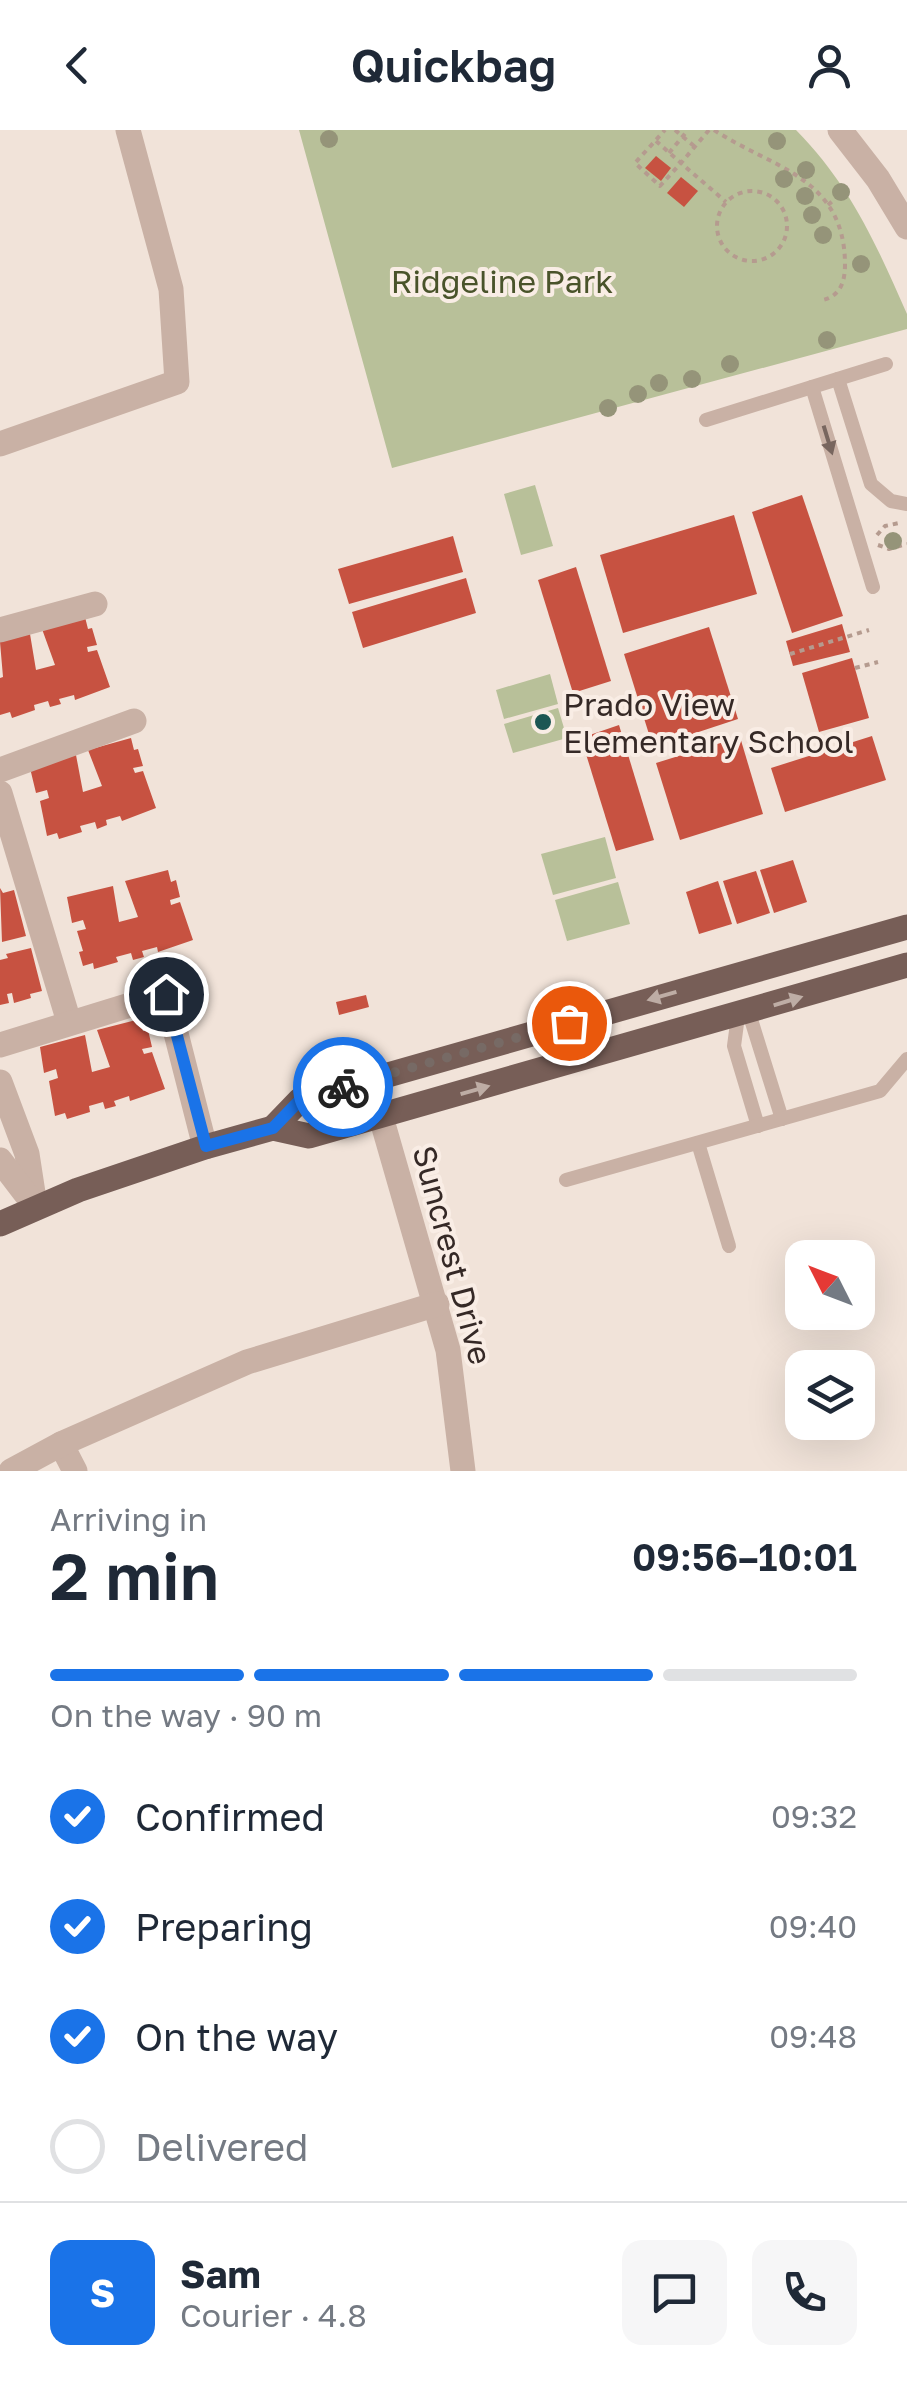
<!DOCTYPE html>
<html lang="en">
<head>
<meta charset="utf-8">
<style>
	:root { --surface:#fff; --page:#f6f6f7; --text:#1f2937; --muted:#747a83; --line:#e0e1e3; --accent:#1a73e8 }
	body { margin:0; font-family:"Golos Text",sans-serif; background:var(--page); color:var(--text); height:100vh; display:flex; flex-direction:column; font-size:38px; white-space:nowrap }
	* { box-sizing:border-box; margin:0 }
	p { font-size:32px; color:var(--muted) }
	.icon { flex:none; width:55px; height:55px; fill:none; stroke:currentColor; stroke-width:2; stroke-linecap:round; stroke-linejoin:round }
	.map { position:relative; height:1341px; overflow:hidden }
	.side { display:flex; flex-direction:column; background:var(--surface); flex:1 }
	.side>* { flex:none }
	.needle { width:65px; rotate:312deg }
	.buttons { position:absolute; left:785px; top:1110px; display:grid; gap:20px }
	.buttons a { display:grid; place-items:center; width:90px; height:90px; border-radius:20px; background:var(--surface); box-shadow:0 10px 40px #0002; font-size:50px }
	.pin { position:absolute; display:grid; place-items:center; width:85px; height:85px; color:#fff; margin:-42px; border:5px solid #fff; border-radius:50%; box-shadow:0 2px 10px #0007 }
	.courier { position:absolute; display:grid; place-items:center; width:100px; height:100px; margin:-50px; border:8px solid #1a73e8; border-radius:50%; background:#fff; color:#222; box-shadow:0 2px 12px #0007 }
	.overview em { font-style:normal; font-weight:600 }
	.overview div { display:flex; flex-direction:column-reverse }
	.overview { display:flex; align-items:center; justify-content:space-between; height:170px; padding:0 50px }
	h1 { font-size:65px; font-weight:600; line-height:75px }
	.bar { display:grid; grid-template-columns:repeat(4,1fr); gap:15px 10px; align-content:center; height:120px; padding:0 50px }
	.bar i { height:12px; border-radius:8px; background:var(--line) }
	.bar .active { background:var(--accent) }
	.bar p { grid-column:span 4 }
	.line { display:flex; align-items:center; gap:25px; padding:0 50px; border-top:2px solid var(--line) }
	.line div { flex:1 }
	.round { display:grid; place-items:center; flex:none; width:105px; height:105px; border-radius:20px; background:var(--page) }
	ol { padding:0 50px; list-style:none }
	li { display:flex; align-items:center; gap:30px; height:110px }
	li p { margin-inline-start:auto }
	li .icon { padding:10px; border-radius:50%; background:var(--accent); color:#fff; stroke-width:4 }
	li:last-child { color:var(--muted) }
	li i { width:55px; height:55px; border:5px solid var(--line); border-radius:50% }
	header { display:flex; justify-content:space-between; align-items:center; height:130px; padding:0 50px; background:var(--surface); font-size:45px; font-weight:600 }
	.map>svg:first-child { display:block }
	.green { fill:#b8c099 }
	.building { fill:#c75241 }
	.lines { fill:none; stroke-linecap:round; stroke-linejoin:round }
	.path { stroke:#b59b8f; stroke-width:4; stroke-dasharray:5 5; stroke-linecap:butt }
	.service { stroke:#c9b1a5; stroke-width:14 }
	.minor { stroke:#c9b1a5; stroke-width:25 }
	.tertiary { stroke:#c9b1a5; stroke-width:25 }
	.primary { stroke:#775e57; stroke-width:25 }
	.tree { fill:#959479 }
	.oneway { fill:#78665f }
	.oneway2 { fill:#beada5 }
	.done { stroke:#776a65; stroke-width:10; stroke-dasharray:0 18 }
	.route { stroke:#1a73e8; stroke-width:12 }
	.poi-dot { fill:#1c5653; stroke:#f9ede5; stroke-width:4 }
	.labels { text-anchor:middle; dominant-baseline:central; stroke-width:8; stroke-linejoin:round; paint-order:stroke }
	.park-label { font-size:32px; fill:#49532a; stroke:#f9ede5 }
	.poi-label { font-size:32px; fill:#352926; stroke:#f9ede5; text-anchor:start }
	.street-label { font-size:32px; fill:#352926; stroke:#f9ede5 }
</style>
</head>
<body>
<header><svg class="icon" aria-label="back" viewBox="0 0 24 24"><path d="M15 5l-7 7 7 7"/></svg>Quickbag<svg class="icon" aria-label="person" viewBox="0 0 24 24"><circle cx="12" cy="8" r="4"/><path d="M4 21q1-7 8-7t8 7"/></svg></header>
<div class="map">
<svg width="907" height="1341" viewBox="0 0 907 1341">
	<rect width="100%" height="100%" fill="#f1e3d9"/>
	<!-- green -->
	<g class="green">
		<path d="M299 0H796C851 56 876 114 907 184V199L392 338Z"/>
		<path d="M535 355 553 416 521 425 504 364Z"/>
		<path d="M550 544 558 574 504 589 496 560Z"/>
		<path d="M558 578 567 608 513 623 504 594Z"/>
		<path d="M605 707 616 748 553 765 541 724Z"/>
		<path d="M618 752 630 794 567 811 555 770Z"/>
	</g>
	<!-- building -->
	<g class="building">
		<path d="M656 26 671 38 661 51 645 38Z"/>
		<path d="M681 47 698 61 684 77 667 63Z"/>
		<path d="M802 365 843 486 792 503 752 382Z"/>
		<path d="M734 385 757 464 623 503 600 425Z"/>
		<path d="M453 406 463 442 349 474 338 439Z"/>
		<path d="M576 437 611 551 573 563 538 450Z"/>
		<path d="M466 448 476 483 363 518 352 482Z"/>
		<path d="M85 487 88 499 92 498 97 515 87 517 88 522 97 520 110 557 75 570 74 565 59 569 61 574 50 577 48 571 34 575 35 580 12 588 10 582 0 585V548L3 547 0 512 30 504 36 540 55 535 42 499Z"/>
		<path d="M842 494 850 522 793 536 786 511Z"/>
		<path d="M709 497 738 589 653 617 624 524Z"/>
		<path d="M852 528 869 588 819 602 802 543Z"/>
		<path d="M619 595 654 710 616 721 581 608Z"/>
		<path d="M872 606 886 650 785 682 771 638Z"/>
		<path d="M740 607 763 684 680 710 656 633Z"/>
		<path d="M131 608 134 620 138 619 143 636 133 638 135 643 143 641 156 678 122 691 120 686 106 690 107 695 97 699 95 692 80 696 82 702 59 709 57 703 47 706 40 671 49 668 47 660 36 663 30 638 76 625 83 662 102 656 88 620Z"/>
		<path d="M793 730 807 772 774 783 760 740Z"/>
		<path d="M168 740 171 752 176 750 180 767 170 770 171 775 180 772 193 810 158 822 157 817 142 821 144 827 133 830 131 823 116 827 118 832 94 839 93 833 83 836 79 822 83 821 77 801 86 799 83 790 72 793 67 767 113 756 119 792 138 787 125 751Z"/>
		<path d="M756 741 770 783 737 794 723 751Z"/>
		<path d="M718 751 732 794 699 804 686 762Z"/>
		<path d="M0 758 3 763 14 760 26 806 2 812Z"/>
		<path d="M31 818 42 861 30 864 31 868 14 873 12 863 7 864 9 873 0 875V830L8 828 6 824Z"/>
		<path d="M366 865 369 877 339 885 336 872Z"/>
		<path d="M140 889 143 901 148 900 152 917 142 919 144 924 152 922 165 959 130 971 129 966 114 971 116 976 105 979 103 972 89 976 90 982 67 989 65 983 55 986 49 951 58 948 56 939 44 943 40 917 85 905 92 942 110 937 97 900Z"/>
	</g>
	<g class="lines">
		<!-- path -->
		<g class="path">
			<path d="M675 0 694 16"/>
			<path d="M709 0 681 33 726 72"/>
			<path d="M714 0C772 38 845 47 845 135 845 152 840 166 823 170"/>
			<path d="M656 11 681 33 660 56 635 33 665 0"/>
			<path d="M669 23 688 0"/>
			<circle cx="752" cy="96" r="35"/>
			<path d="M828 75 837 67"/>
			<path d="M877 405 885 396 899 393"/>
			<path d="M878 415 889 419 907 414"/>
			<path d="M790 524 869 500"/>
			<path d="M855 538 878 532"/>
		</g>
		<!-- service -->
		<g class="service">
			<path d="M838 249 871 354 891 371 907 374"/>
			<path d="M706 290 812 257"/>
			<path d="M873 457 812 257 886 234"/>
			<path d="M749 883 782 989"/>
			<path d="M738 886 734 916 758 996"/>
			<path d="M698 1013 729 1116"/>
			<path d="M566 1050 880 961 907 929"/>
		</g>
		<!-- minor -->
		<g class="minor">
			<path d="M0 314 177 252 171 159 128 0"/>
			<path d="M0 500 95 474"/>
			<path d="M0 640 134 591"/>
			<path d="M0 663 69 892"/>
			<path d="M0 915 166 864 205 1017"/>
			<path d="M0 952 27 1024 35 1076"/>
			<path d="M381 987 448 1220 463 1341"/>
			<path d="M0 1030 35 1076"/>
			<path d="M61 1314 75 1341"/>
			<path d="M11 1341 61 1314 247 1232 437 1174"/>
		</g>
		<!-- tertiary -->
		<path class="tertiary" d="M840 0 878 49 907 97"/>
		<!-- primary -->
		<g class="primary">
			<path d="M273 998 300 970 907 797"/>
			<path d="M0 1094 78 1060 205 1017 273 998 309 1006 907 835"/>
		</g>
	</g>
	<!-- trees -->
	<g class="tree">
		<circle cx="329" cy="9" r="9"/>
		<circle cx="777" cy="11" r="9"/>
		<circle cx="806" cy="40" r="9"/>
		<circle cx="784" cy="49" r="9"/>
		<circle cx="841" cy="62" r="9"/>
		<circle cx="805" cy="66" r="9"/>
		<circle cx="812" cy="85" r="9"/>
		<circle cx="823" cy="105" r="9"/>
		<circle cx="861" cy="134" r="9"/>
		<circle cx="827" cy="210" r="9"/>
		<circle cx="730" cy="234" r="9"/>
		<circle cx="692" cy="249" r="9"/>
		<circle cx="659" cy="253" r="9"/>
		<circle cx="638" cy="264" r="9"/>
		<circle cx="608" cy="278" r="9"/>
		<circle cx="893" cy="411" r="9"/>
	</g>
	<!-- one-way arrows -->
	<defs><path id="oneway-solid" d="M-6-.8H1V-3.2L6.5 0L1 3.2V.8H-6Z" transform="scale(2.5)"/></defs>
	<use class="oneway" href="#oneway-solid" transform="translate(828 310) rotate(73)"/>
	<g class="oneway2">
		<use href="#oneway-solid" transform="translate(662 866) rotate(164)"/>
		<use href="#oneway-solid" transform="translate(788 871) rotate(-17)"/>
		<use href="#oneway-solid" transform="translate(475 960) rotate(-16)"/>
	</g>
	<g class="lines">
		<!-- done -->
		<path class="done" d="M343 957 569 893"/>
		<!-- route -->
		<path class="route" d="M166 864 206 1016 273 998 300 970 343 957"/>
	</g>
	<!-- markers -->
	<circle class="poi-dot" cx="543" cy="592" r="10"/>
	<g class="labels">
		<!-- park labels -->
		<g class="park-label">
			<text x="502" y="151">Ridgeline Park</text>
		</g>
		<!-- poi labels -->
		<g class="poi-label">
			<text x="563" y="574">Prado View<tspan x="563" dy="37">Elementary School</tspan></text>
		</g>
		<!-- street labels -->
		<g class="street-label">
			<text transform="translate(453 1125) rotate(75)">Suncrest Drive</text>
		</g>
	</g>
</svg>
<div class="buttons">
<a><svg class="needle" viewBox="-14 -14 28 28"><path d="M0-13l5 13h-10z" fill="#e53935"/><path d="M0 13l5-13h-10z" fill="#747a83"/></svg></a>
<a><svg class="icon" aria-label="layers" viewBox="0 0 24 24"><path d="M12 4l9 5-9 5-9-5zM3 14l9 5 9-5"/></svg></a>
</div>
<div class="pin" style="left:569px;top:893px;background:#ea580c"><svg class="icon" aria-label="bag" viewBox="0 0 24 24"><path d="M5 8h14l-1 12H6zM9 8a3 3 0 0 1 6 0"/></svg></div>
<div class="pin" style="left:166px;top:864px;background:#1f2937"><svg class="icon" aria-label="home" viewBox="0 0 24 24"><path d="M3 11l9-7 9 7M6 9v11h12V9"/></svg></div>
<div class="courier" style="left:343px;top:957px"><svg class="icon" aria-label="bike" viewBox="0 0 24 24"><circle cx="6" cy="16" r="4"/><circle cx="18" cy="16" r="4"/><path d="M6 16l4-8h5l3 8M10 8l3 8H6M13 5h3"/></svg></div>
</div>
<section class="side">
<div class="overview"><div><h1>2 min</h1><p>Arriving in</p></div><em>09:56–10:01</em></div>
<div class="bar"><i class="active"></i><i class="active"></i><i class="active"></i><i></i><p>On the way · 90 m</p></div>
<ol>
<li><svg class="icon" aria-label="check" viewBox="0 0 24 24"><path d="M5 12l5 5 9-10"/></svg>Confirmed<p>09:32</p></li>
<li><svg class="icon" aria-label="check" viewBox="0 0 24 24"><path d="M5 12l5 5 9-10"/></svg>Preparing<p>09:40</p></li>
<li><svg class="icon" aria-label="check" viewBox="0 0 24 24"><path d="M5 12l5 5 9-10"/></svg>On the way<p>09:48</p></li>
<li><i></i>Delivered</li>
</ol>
<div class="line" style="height:180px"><b class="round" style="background:var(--accent);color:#fff">S</b><div><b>Sam</b><p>Courier · 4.8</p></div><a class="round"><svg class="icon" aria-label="chat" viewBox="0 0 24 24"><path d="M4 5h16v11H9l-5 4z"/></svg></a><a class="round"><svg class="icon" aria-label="phone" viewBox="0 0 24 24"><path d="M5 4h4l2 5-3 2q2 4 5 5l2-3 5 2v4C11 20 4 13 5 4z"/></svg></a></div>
</section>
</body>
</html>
